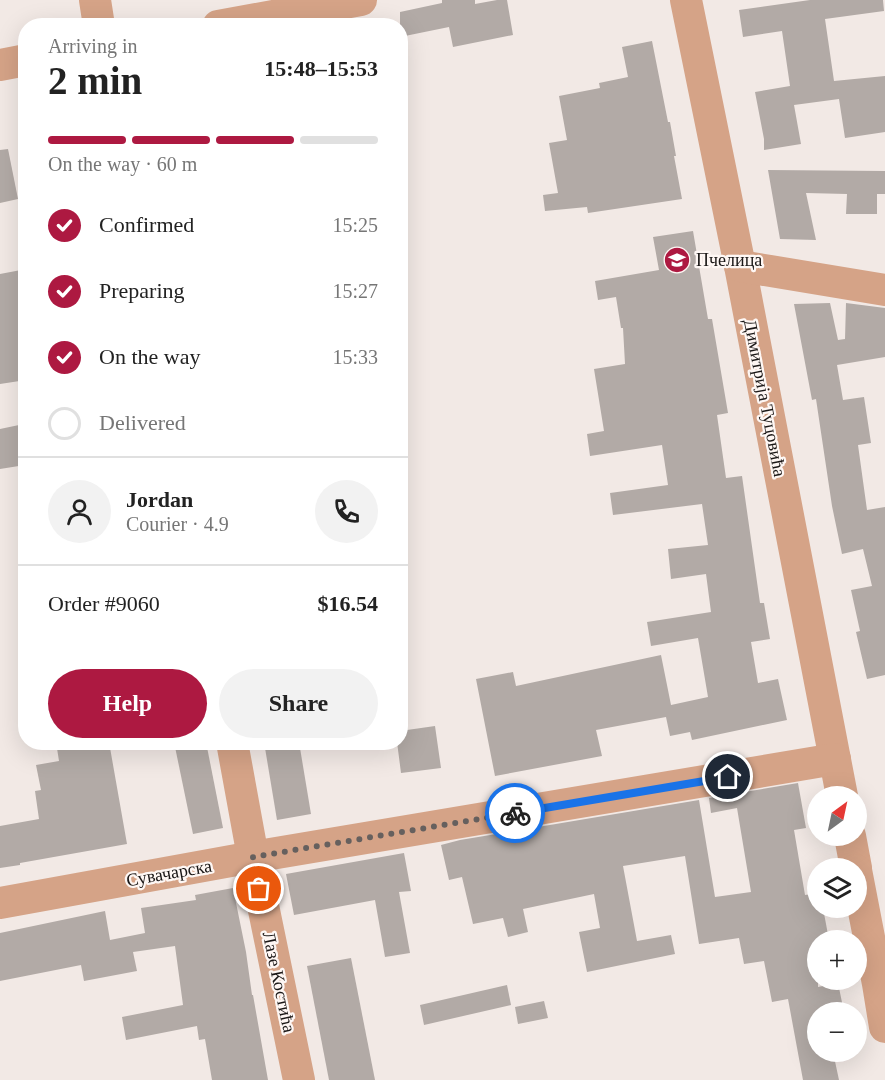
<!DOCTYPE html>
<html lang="en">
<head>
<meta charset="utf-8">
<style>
	:root { --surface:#fff; --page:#f2f2f2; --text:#222; --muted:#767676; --line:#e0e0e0; --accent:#ad1941 }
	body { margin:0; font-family:Georgia,serif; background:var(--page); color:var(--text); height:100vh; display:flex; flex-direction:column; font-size:22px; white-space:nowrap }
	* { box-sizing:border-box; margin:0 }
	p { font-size:20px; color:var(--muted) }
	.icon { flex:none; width:33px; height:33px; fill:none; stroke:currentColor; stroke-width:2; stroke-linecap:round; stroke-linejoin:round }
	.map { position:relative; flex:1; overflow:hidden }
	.drawer { position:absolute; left:18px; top:18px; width:390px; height:732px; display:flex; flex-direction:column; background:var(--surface); border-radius:24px; box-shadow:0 6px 24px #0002 }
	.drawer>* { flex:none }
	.needle { width:39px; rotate:33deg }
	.tools { position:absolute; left:807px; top:786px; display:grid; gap:12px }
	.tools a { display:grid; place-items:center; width:60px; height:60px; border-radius:50%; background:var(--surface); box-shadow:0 6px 24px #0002; font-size:30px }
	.pin { position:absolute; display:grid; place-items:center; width:51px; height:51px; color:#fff; margin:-26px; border:3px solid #fff; border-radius:50%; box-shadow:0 2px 6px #0007 }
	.courier { position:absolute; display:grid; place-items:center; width:60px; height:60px; margin:-30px; border:4px solid #1a73e8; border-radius:50%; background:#fff; color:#222; box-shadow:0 2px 8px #0007 }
	.overview em { font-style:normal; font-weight:700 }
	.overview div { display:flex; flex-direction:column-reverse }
	.overview { display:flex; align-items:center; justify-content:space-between; height:102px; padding:0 30px }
	h1 { font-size:39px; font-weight:700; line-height:45px }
	.bar { display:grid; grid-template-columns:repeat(4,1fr); gap:9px 6px; align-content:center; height:72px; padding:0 30px }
	.bar i { height:8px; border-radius:4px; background:var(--line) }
	.bar .active { background:var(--accent) }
	.bar p { grid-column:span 4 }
	.line { display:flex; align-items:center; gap:15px; padding:0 30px; border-top:2px solid var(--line) }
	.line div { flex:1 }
	.round { display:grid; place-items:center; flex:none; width:63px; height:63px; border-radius:32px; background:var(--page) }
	ol { padding:0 30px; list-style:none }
	li { display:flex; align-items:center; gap:18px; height:66px }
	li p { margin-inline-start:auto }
	li .icon { padding:6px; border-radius:50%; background:var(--accent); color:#fff; stroke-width:4 }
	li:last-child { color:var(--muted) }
	li i { width:33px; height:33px; border:3px solid var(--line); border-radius:50% }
	.button { display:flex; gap:12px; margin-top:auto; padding:12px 30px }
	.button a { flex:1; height:69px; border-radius:36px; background:var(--accent); color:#fff; font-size:24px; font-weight:700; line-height:69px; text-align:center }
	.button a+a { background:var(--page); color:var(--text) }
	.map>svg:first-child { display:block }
	.building { fill:#b2aaa6 }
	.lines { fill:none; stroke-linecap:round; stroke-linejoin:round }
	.minor { stroke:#d5a387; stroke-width:32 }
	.done { stroke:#66605e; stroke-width:6; stroke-dasharray:0 10.8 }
	.route { stroke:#1a73e8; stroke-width:8 }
	.labels { text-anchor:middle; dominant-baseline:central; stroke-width:4.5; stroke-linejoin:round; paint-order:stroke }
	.poi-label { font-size:18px; fill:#1a1716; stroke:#fef7f4; text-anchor:start }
	.street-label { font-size:18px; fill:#1a1716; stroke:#fef7f4 }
</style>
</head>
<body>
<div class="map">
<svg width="885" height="1080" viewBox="0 0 885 1080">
	<rect width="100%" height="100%" fill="#f2e9e5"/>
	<!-- building -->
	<g class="building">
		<path d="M442 0H475V4L497 0H507L513 35 453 47 449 27 400 37V12L442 3Z"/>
		<path d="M810 0H883L884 11 825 19 834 81 885 76V132L845 138 839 99 794 105 801 144 764 150V139L755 92 790 86 782 31 743 37 739 10Z"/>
		<path d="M652 41 668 122H670L676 156H674L682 199 588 213 587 207 545 211 543 195 558 193 549 143 567 140 559 96 600 88 599 83 628 77 622 47Z"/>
		<path d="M8 149 18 199 0 203V150Z"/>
		<path d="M768 170 885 171V194H877V214H846L847 194 806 193 816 240 780 239Z"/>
		<path d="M693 231 708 319H712L728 413 717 415 726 478 742 476 760 603H764L770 639 751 642 758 683 778 679 787 720 692 740 690 732 670 736 666 717 596 730 602 756 495 776 476 679 513 672 516 686 661 655 671 705 708 697 698 638 651 646 647 622 711 612 706 574 671 579 668 549 708 545 702 504 613 515 610 493 668 485 662 445 590 456 587 434 604 431 594 369 625 364 623 328H621L616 297 598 300 595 281 659 270 653 237Z"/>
		<path d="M21 270 26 293V380L0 384V274Z"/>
		<path d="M830 303 838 340 845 339 846 303 885 308V357L837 365 843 400 864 397 871 443 858 445 867 510 885 507V675L867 679 856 632 860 631 851 590 872 586 863 549 842 554 832 506 816 399 812 400 794 304Z"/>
		<path d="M19 425 25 465 0 469V429Z"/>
		<path d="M435 726 441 768 401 773 397 742H400V731Z"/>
		<path d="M56 742H109L127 844 20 863V865L0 868V826L39 819 35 791 41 790 36 765 59 761Z"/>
		<path d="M174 742H206L223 828 193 834Z"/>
		<path d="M264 742H299L311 814 277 820Z"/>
		<path d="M798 783 806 828 794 830 805 895 818 893V908H823L829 940H818V987L838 983 844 1012H818V1052H833L839 1080H803L788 999 772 1002 764 961 744 964 739 938 699 944 685 856 623 866 637 941 671 935 675 954 587 972 579 932 600 928 594 894 523 909 528 932 508 937 503 918 473 924 462 877 449 880 441 845 460 840 699 800 715 897 751 892 737 808 711 813 709 798Z"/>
		<path d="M404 853 411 891 399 892 410 953 385 957 375 900 294 915 286 874Z"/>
		<path d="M233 888 246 952 252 995H253L268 1080H212L205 1039 199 1040 197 1026 126 1040 122 1017 183 1005 175 946 133 952 137 971 84 981 81 965 0 981V933L105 911 110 940 145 933 141 908 196 900 195 895Z"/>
		<path d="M351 958 375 1080H329L307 966Z"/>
		<path d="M507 985 511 1005 424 1025 420 1005Z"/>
		<path d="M544 1001 548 1018 518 1024 515 1007Z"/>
	</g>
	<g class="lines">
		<!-- minor -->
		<g class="minor">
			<path d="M95 0 99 26"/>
			<path d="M686 0 740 266 842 796"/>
			<path d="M218 26 361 0"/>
			<path d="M0 65 26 60"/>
			<path d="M740 266 885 290"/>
			<path d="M232 742 253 857 299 1080"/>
			<path d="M850 836 856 868"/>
			<path d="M856 870 878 984 885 1027"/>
			<path d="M0 903 253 857 835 759"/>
		</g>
	</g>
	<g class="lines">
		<!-- done -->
		<path class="done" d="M259 889 253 857 515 813"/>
		<!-- route -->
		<path class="route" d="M515 813 728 777"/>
	</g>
	<!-- icons -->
	<defs>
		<g id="school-disc" transform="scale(1.35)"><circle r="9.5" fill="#ad1941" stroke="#fef7f4"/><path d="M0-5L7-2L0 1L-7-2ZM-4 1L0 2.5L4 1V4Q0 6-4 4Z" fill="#fff"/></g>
	</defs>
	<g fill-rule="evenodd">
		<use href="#school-disc" x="677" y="260"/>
	</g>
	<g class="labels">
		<!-- poi labels -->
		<g class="poi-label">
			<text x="696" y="260">Пчелица</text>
		</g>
		<!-- street labels -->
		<g class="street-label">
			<text transform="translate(765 398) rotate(79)">Димитрија Туцовића</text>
			<text transform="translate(169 873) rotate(-10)">Сувачарска</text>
			<text transform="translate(279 982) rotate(78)">Лазе Костића</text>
		</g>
	</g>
</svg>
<div class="tools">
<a><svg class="needle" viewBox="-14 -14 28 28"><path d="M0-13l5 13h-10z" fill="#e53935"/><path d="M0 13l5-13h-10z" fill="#767676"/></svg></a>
<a><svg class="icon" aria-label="layers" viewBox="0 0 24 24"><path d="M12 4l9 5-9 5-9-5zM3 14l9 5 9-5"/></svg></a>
<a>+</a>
<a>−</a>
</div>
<div class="pin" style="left:259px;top:889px;background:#ea580c"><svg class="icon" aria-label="bag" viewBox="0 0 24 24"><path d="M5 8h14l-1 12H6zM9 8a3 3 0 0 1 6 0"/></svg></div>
<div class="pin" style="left:728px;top:777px;background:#1f2937"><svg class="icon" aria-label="home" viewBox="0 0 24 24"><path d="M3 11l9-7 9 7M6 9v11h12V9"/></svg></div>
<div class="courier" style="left:515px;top:813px"><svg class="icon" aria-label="bike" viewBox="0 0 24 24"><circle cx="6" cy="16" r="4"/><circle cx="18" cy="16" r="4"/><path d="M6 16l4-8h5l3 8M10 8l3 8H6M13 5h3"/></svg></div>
<section class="drawer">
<div class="overview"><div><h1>2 min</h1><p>Arriving in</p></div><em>15:48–15:53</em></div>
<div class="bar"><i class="active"></i><i class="active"></i><i class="active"></i><i></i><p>On the way · 60 m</p></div>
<ol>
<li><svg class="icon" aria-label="check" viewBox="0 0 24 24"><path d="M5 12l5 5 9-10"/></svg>Confirmed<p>15:25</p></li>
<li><svg class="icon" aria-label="check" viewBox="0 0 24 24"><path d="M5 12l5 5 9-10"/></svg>Preparing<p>15:27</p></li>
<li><svg class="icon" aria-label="check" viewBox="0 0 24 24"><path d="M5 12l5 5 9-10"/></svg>On the way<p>15:33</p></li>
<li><i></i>Delivered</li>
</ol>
<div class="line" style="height:108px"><a class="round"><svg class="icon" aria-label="person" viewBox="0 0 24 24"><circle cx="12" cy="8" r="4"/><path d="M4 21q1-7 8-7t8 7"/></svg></a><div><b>Jordan</b><p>Courier · 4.9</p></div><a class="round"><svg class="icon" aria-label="phone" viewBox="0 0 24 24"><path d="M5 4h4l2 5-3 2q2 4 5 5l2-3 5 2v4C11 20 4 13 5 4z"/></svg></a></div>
<div class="line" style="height:78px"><div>Order #9060</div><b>$16.54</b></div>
<div class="button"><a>Help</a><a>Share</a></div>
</section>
</div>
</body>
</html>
